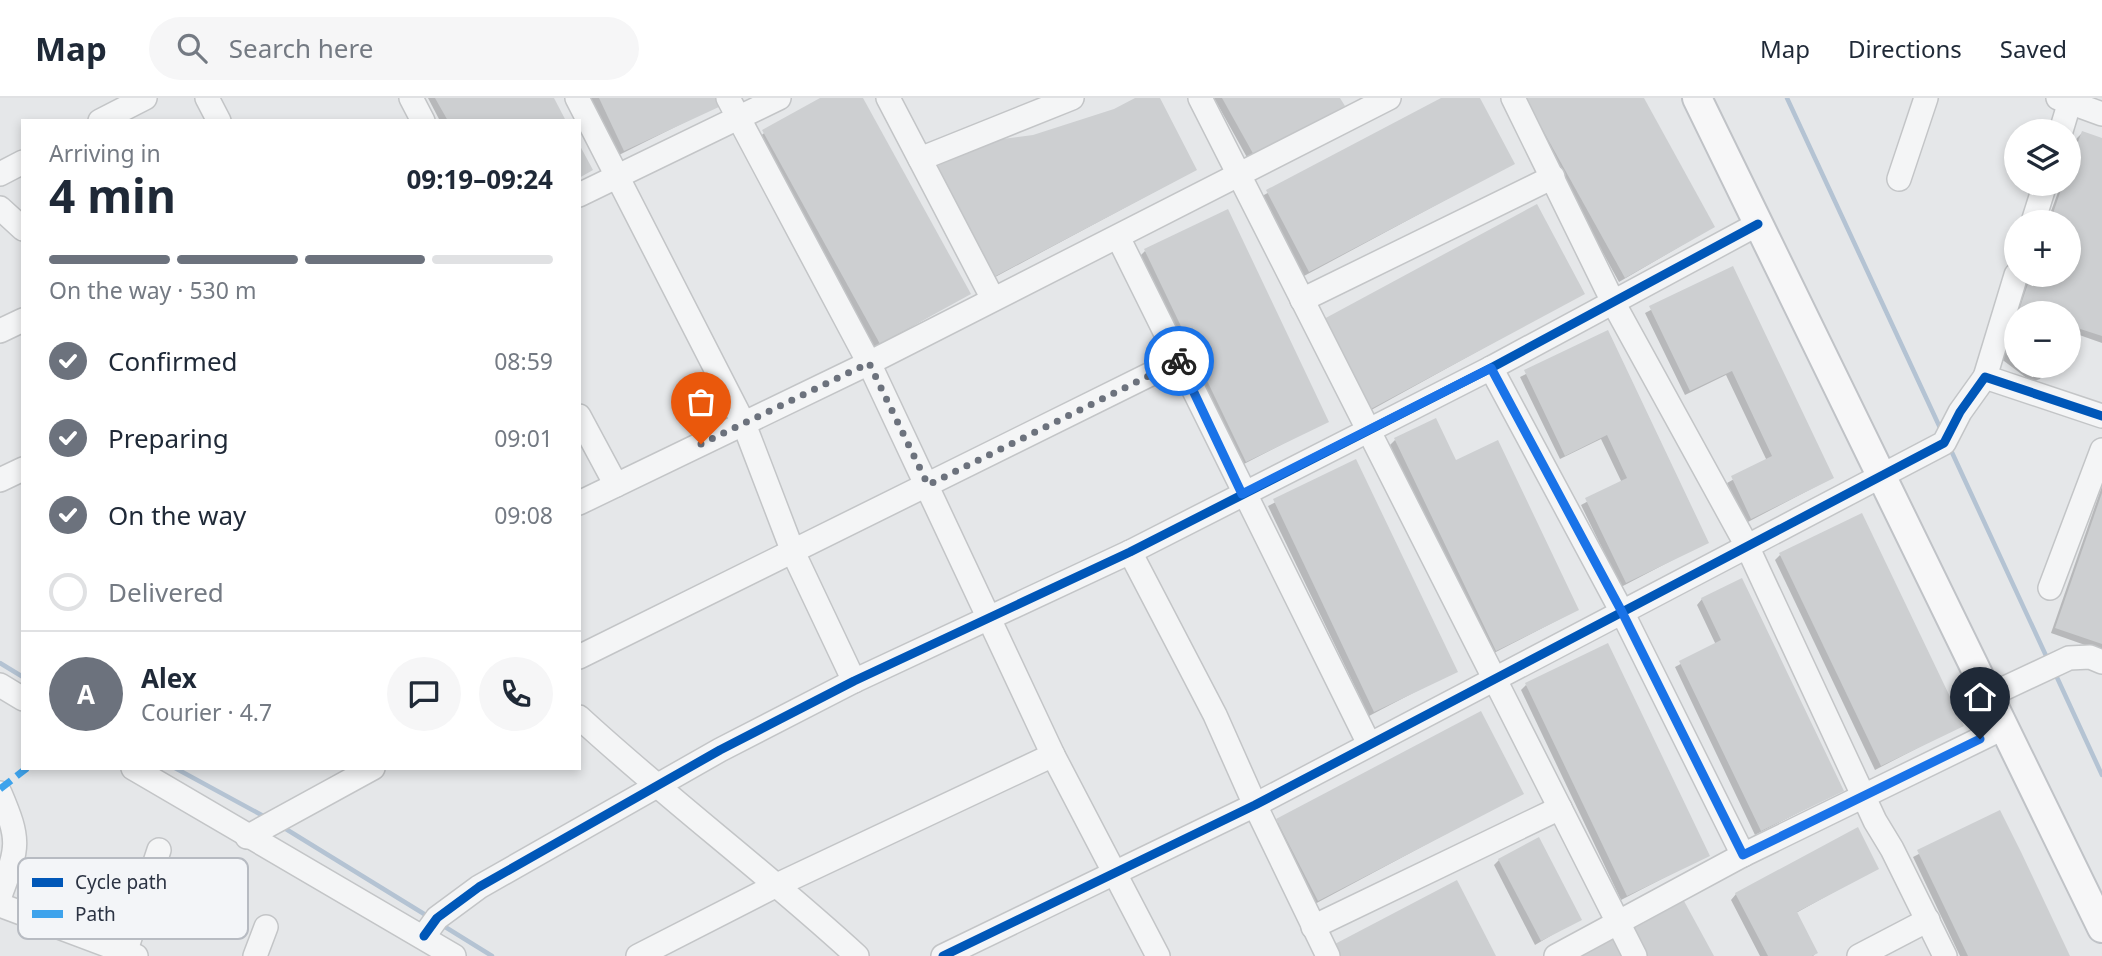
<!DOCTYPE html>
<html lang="en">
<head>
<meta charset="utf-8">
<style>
	:root { --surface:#fff; --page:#f6f6f7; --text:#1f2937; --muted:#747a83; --line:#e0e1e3; --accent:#6c727d }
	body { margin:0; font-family:"Noto Sans",sans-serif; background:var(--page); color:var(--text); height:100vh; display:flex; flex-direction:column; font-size:26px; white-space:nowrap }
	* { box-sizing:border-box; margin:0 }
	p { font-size:23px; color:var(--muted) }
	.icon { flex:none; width:38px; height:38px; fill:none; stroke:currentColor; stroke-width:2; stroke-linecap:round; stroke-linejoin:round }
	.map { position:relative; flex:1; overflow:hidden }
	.drawer { position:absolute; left:21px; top:21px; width:560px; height:651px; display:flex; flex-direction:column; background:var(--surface); border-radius:0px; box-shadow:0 4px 10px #0003 }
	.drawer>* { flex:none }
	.controls { position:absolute; left:2004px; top:21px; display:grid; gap:14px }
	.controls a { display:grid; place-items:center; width:77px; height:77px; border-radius:50%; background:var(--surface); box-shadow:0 4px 10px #0003; font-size:35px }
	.pin { position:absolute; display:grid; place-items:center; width:60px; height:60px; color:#fff; margin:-72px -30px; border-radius:50% 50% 50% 0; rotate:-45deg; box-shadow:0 0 7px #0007 }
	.pin .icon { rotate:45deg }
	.courier { position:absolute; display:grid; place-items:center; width:70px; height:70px; margin:-35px; border:5px solid #1a73e8; border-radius:50%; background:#fff; color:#222; box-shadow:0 2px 9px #0007 }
	.headline em { font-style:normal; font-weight:700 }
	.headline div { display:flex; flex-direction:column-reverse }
	.headline { display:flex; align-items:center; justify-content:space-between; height:119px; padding:0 28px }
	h1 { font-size:46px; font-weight:700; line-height:52px }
	.bar { display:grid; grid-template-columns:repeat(4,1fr); gap:10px 7px; align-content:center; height:84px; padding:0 28px }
	.bar i { height:9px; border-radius:5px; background:var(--line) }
	.bar .on { background:var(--accent) }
	.bar p { grid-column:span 4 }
	.line { display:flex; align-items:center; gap:18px; padding:0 28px; border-top:2px solid var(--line) }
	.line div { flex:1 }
	.round { display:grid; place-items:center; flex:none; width:74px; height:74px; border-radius:37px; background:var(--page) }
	ol { padding:0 28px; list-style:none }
	li { display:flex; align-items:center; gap:21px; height:77px }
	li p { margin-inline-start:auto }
	li .icon { padding:7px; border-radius:50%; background:var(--accent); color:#fff; stroke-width:4 }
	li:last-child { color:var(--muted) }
	li i { width:38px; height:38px; border:4px solid var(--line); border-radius:50% }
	header { display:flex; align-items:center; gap:42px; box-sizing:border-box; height:98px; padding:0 35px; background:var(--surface); border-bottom:2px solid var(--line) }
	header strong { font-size:33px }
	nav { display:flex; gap:38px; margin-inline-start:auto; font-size:24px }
	.search { width:490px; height:63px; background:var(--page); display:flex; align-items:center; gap:18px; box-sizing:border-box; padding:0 24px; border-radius:38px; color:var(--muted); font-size:26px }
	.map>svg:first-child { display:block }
	.shadow { fill:#0003 }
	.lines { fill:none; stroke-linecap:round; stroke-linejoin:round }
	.stream { stroke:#b4c3d3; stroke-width:4.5 }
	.building { fill:#cdcfd1 }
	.minor-casing { stroke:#c3c5c7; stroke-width:26 }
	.major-casing { stroke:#c0c3c7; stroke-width:32 }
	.minor { stroke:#f4f5f6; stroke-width:23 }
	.major { stroke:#f7f7f8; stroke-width:28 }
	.quiet { stroke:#3ea3ec; stroke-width:7; stroke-dasharray:14 7; stroke-linecap:butt }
	.cycleway-casing { stroke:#f3f5f8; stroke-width:13 }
	.cycleway { stroke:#0057b8; stroke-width:9 }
	.done { stroke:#6c727d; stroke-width:7; stroke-dasharray:0 12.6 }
	.route { stroke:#1a73e8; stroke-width:9 }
	.key { fill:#f3f5f8; stroke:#b7bbc2; stroke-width:2 }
	.key-label { font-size:19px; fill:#2b3343 }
</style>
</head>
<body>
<header>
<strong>Map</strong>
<div class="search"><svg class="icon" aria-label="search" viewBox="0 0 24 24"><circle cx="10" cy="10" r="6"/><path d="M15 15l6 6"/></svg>Search here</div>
<nav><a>Map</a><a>Directions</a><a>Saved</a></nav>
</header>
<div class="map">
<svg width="2102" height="858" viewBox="0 0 2102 858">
	<rect width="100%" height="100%" fill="#e5e7e9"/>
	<!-- shadow -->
	<g class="shadow">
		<path d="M428 0H552L564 23H440Z"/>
		<path d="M589 0H715L719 7 619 57Z"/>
		<path d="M823 0H861L969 195 875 250 758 39Z"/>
		<path d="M1139 0H1158L1195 72 986 184 931 76 938 69 995 44 1033 38 1114 13Z"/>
		<path d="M1214 0H1338L1343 8 1249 63Z"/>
		<path d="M1445 0H1479L1512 66 1304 178 1262 98Z"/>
		<path d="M1518 0H1642L1713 129 1619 184Z"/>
		<path d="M2082 35 2102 42V245L2068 233V215H2016V268H2048L2040 281 2032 284 2000 260 2029 177H2068V124H2047L2061 86H2068V64L2077 40Z"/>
		<path d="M1145 153 1327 323 1240 368 1140 158Z"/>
		<path d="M1732 170 1832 380 1746 425 1727 385 1767 363 1726 277 1685 297 1645 215Z"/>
		<path d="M1583 195 1364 316 1318 229Z"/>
		<path d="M1607 234 1707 444 1621 489 1581 407 1622 385 1601 341 1560 361 1520 279Z"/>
		<path d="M1395 342 1456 365 1577 512 1490 557 1390 347Z"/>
		<path d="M1355 363 1455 573 1369 618 1268 408Z"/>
		<path d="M2102 388V553L2051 535Z"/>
		<path d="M1780 457 1962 627 1875 672 1775 462Z"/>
		<path d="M1702 501 1842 692 1755 737 1675 569 1716 547 1697 507Z"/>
		<path d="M1526 587 1708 757 1621 802 1521 592Z"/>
		<path d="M1480 616 1522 695 1313 807 1272 728Z"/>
		<path d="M2000 714 2068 858H1960L1913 759Z"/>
		<path d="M1499 762 1579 821 1535 847 1494 767Z"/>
		<path d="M1877 770 1796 815 1816 855 1813 858H1760L1731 802 1736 796Z"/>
	</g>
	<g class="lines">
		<!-- stream -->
		<g class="stream">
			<path d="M1787 0 1942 334"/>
			<path d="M1949 348 2048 562"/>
			<path d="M0 565 23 579"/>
			<path d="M2054 573 2102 677"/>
			<path d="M175 670 267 720"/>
			<path d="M281 728 429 819"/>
			<path d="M442 827 492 858"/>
		</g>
	</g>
	<!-- building -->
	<g class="building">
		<path d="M435 0H554L566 23H448Z"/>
		<path d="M599 0H717L721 8 624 53Z"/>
		<path d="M820 0H863L971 196 880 246 762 32Z"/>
		<path d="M1135 0H1160L1197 72 992 180 937 68 995 42 1033 37 1114 11Z"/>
		<path d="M1222 0H1340L1345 8 1255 59Z"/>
		<path d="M1441 0H1480L1515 66 1309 174 1266 92Z"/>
		<path d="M1525 0H1644L1715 129 1625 180Z"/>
		<path d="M2082 33 2102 40V238L2068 227V215H2018L2031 177H2068V124H2050L2063 86H2068V71Z"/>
		<path d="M579 46 593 72 579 80Z"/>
		<path d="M1537 106 1585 196 1369 312 1322 222Z"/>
		<path d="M1228 111 1329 324 1246 364 1144 151Z"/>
		<path d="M1733 168 1834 380 1751 421 1731 378 1772 358 1732 273 1690 293 1649 208Z"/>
		<path d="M2016 223V263L2005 254Z"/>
		<path d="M1608 232 1709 445 1626 485 1585 400 1627 380 1607 337 1565 358 1524 272Z"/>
		<path d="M2022 268H2050L2047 276 2038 279Z"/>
		<path d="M1436 320 1456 362 1498 342 1579 512 1496 553 1394 340Z"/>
		<path d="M1356 361 1458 574 1374 614 1273 401Z"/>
		<path d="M2102 395V546L2055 530Z"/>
		<path d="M1862 415 1964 628 1881 668 1779 455Z"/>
		<path d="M1742 480 1844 693 1761 733 1679 563 1721 542 1701 500Z"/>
		<path d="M1608 545 1710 758 1627 798 1525 585Z"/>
		<path d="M1481 613 1524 696 1318 803 1276 721Z"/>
		<path d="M2000 712 2021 754 2070 858H1968L1917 752Z"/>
		<path d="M1858 729 1879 771 1797 814 1818 855 1812 858H1768L1735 795Z"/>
		<path d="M1539 739 1582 822 1541 843 1498 761Z"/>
		<path d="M1457 782 1496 858H1339L1333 847Z"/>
		<path d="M1684 803 1714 858H1645L1631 832Z"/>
		<path d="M1613 841 1622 858H1581Z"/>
	</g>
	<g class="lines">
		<!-- minor casing -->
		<g class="minor-casing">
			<g id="minor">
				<path d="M207 0 219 23"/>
				<path d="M411 0 423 23"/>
				<path d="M577 0 744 326 793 454 854 583"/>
				<path d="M728 0 869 265 1053 657 1158 858"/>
				<path d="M888 0 993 201"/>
				<path d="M1200 0 1635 858"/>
				<path d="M1513 0 1614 206 1747 448 1875 723 1892 751 1945 858"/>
				<path d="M2058 0 2102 16"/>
				<path d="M100 23 145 0"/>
				<path d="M2061 33 2071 0"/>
				<path d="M920 61 1072 0"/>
				<path d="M0 76 23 64"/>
				<path d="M1899 81 1926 0"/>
				<path d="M579 97 779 0"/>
				<path d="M0 110 23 131"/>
				<path d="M2033 124 2045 86"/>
				<path d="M1118 139 1369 646"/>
				<path d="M1302 202 1553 79"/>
				<path d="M0 233 23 222"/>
				<path d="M1491 270 1622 514 1743 757"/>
				<path d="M1985 279 2016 177"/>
				<path d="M579 318 616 387"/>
				<path d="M0 382 23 371"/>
				<path d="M579 405 869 265 1389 0"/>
				<path d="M1130 454 1215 617 1255 707 1328 858"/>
				<path d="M2050 490 2102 352"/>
				<path d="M579 559 1179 262"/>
				<path d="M0 587 23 601"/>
				<path d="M1988 598 2069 560 2090 559 2102 564"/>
				<path d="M579 619C669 702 767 775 857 858"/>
				<path d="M133 670 454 858"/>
				<path d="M0 695C21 744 18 749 0 798"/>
				<path d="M247 739 373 670"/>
				<path d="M0 807 136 858"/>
				<path d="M1313 829 1560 710"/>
				<path d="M424 838 437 820 479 789 720 652 854 583 1130 454 1491 270 1758 126"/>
				<path d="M124 858 159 752"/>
				<path d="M255 858 266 829"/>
				<path d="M638 858 775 788 1053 657"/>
				<path d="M943 858 1255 707 1944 345 1960 314 1985 279 2102 318"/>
				<path d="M1556 858 1743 757 2003 630"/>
				<path d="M1859 858 1928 822"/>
			</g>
		</g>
		<!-- major casing -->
		<g class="major-casing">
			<path id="major" d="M1697 0 2102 830"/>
		</g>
		<!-- minor -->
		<use href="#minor" class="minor"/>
		<!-- major -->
		<use href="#major" class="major"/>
		<!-- quiet -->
		<path class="quiet" d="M0 691 27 670"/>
		<!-- cycleway casing -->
		<g class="cycleway-casing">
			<g id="cycleway">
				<path d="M424 838 437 820 479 789 720 652 854 583 1130 454 1491 270 1758 126"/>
				<path d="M943 858 1255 707 1944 345 1960 314 1985 279 2102 318"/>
			</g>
		</g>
		<!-- cycleway -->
		<use href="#cycleway" class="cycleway"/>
	</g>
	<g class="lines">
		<!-- done -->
		<path class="done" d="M701 346 869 265 928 387 1179 263"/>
		<!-- route -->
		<path class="route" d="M1179 263 1242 396 1491 270 1622 514 1743 757 1980 641"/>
	</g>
	<!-- legend -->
	<rect x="18" y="760" width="230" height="81" rx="10" class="key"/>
	<rect x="32" y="780" width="31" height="9" fill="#0057b8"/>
	<rect x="32" y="812" width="31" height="8" fill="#3ea3ec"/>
	<g class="key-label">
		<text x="75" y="791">Cycle path</text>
		<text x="75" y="823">Path</text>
	</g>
</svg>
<div class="controls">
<a><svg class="icon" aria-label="layers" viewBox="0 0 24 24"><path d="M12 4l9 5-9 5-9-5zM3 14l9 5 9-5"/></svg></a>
<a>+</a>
<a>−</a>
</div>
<div class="pin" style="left:701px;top:346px;background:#ea580c"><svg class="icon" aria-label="bag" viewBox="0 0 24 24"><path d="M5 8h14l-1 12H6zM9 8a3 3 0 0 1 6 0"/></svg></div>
<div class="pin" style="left:1980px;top:641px;background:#1f2937"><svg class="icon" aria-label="home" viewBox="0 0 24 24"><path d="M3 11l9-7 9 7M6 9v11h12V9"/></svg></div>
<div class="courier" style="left:1179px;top:263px"><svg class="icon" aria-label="bike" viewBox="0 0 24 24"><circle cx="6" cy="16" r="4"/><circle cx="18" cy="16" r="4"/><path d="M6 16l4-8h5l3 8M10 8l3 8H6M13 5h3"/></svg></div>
<section class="drawer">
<div class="headline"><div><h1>4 min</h1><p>Arriving in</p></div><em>09:19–09:24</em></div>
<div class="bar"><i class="on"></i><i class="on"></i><i class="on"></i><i></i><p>On the way · 530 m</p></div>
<ol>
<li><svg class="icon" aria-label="check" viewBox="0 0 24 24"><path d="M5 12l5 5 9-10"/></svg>Confirmed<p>08:59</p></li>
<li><svg class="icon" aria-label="check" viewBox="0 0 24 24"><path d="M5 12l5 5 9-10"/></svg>Preparing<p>09:01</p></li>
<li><svg class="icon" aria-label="check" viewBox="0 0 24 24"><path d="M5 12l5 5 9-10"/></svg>On the way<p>09:08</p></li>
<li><i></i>Delivered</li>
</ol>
<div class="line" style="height:126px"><b class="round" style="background:var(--accent);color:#fff">A</b><div><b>Alex</b><p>Courier · 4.7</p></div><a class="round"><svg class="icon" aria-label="chat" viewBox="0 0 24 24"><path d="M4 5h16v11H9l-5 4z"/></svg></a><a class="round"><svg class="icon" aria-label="phone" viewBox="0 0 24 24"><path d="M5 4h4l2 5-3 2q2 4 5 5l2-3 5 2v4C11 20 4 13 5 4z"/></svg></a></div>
</section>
</div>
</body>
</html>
